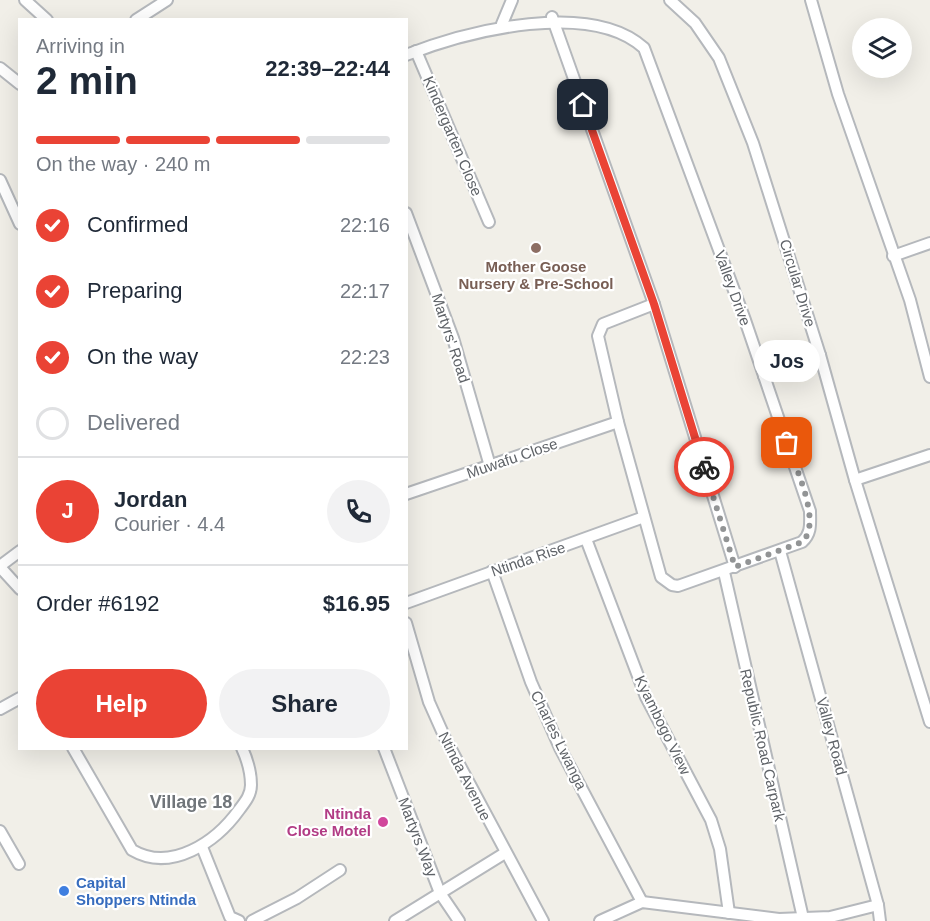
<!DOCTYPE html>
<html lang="en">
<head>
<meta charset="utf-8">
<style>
	:root { --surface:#fff; --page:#f2f2f3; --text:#1f2937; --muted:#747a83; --line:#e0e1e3; --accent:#ea4335 }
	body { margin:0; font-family:Arial,sans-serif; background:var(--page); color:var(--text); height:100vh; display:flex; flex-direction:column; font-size:22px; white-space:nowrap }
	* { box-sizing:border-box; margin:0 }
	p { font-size:20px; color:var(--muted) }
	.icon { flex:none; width:33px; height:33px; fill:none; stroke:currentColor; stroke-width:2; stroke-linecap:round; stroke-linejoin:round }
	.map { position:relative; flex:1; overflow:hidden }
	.side { position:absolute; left:18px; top:18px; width:390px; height:732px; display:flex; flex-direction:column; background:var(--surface); border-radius:0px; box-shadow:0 6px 24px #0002 }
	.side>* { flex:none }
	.buttons { position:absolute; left:852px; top:18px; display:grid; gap:12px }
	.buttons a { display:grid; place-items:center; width:60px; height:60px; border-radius:50%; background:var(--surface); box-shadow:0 6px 24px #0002; font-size:30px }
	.pin { position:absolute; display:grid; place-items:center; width:51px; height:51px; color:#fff; margin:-26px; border-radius:12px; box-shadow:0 3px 9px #0006 }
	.courier { position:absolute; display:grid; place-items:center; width:60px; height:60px; margin:-30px; border:4px solid #ea4335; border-radius:50%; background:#fff; color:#222; box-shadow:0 2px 8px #0007 }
	.bubble { position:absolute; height:42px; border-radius:21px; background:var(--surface); box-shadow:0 6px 24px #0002; font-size:20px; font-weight:600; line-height:42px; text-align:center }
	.summary em { font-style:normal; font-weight:600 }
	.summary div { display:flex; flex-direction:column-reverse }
	.summary { display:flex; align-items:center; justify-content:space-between; height:102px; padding:0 18px }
	h1 { font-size:39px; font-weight:600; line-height:45px }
	.bar { display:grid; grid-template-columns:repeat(4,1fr); gap:9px 6px; align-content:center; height:72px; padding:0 18px }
	.bar i { height:8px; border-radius:4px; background:var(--line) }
	.bar .on { background:var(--accent) }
	.bar p { grid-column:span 4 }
	.line { display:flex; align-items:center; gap:15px; padding:0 18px; border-top:2px solid var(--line) }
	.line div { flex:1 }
	.round { display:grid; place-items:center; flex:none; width:63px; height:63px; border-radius:32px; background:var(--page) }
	ol { padding:0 18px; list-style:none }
	li { display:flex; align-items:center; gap:18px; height:66px }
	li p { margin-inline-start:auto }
	li .icon { padding:6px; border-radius:50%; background:var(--accent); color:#fff; stroke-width:4 }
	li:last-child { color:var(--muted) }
	li i { width:33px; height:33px; border:3px solid var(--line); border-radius:50% }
	.action { display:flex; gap:12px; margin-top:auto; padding:12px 18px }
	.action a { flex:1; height:69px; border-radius:36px; background:var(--accent); color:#fff; font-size:24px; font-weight:600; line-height:69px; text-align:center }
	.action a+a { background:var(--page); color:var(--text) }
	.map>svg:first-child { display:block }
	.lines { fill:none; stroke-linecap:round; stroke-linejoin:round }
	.street-casing { stroke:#b5b8bc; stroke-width:14 }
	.street { stroke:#fff; stroke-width:10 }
	.done { stroke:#929495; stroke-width:6; stroke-dasharray:0 10.8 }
	.route { stroke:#ea4335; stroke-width:8 }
	.education-dot { fill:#8d6e63; stroke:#fff; stroke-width:2 }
	.hotel-dot { fill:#d1479c; stroke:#fff; stroke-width:2 }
	.shop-dot { fill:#3f7fe0; stroke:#fff; stroke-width:2 }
	.labels { text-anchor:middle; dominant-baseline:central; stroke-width:4.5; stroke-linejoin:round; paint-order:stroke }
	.street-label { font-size:15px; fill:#5f6368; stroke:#fff }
	.education-label { font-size:15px; font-weight:bold; fill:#785e54; stroke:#fff }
	.hotel-label { font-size:15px; font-weight:bold; fill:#b23c85; stroke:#fff; text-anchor:end }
	.shop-label { font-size:15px; font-weight:bold; fill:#366cbe; stroke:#fff; text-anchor:start }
	.quarter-label { font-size:18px; font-weight:bold; fill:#70757a; stroke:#fff }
</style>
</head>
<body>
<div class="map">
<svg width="930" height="921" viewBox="0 0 930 921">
	<rect width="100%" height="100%" fill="#f1efe8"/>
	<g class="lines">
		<!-- street casing -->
		<g class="street-casing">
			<g id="street">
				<path d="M25 0 47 20"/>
				<path d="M670 0 695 23 719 58 753 143 820 355 855 480 930 722"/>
				<path d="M811 0 838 94 910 300 930 377"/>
				<path d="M552 17 654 304 735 567"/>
				<path d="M136 20 167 0"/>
				<path d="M502 24 512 0"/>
				<path d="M416 51 489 222"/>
				<path d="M406 55C470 30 591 0 644 48L745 320 810 511C810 523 812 533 802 542L678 586 672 585 661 577 618 422 598 336 603 324 654 304"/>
				<path d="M0 68 20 84"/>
				<path d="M0 180 20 224"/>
				<path d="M406 213 453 338 490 466"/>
				<path d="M893 256 930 243"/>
				<path d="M764 376 820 355"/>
				<path d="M855 480 930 455"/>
				<path d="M406 494 618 422"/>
				<path d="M586 539 646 697 711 820 720 849 729 913"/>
				<path d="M780 551 878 905 880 921"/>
				<path d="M0 566 20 551"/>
				<path d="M0 567 20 589"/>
				<path d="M492 571 531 682 560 748 642 902"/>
				<path d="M724 572 803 918"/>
				<path d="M406 603 644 517"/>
				<path d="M406 623 429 702 445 738 543 921"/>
				<path d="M0 709 20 698"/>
				<path d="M73 748 132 850C171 873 216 842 239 810 245 802 251 795 251 785 251 774 247 759 242 748"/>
				<path d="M384 748 440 893 459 921"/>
				<path d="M0 831 19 864"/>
				<path d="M202 847 230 917 239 921"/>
				<path d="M252 921 297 898 340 870"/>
				<path d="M395 921 505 853"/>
				<path d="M600 921 642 902 779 919 830 917 878 905"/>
			</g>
		</g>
		<!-- street -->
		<use href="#street" class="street"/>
	</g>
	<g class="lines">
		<!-- done -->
		<path class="done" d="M704 467 735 567 802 542C823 523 795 467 787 443"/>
		<!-- route -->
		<path class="route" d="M583 105 654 304 704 467"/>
	</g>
	<!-- markers -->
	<circle class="education-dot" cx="536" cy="248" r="6"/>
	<circle class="hotel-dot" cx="383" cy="822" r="6"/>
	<circle class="shop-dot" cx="64" cy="891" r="6"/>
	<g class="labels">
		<!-- street labels -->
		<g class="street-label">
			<text transform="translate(453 136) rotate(67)">Kindergarten Close</text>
			<text transform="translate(798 283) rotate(73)">Circular Drive</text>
			<text transform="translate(733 288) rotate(70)">Valley Drive</text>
			<text transform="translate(451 338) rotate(72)">Martyrs' Road</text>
			<text transform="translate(512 458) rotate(-19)">Muwafu Close</text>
			<text transform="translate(528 559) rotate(-19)">Ntinda Rise</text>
			<text transform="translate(663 725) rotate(64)">Kyambogo View</text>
			<text transform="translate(832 736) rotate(75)">Valley Road</text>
			<text transform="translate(559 740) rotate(64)">Charles Lwanga</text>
			<text transform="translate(763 745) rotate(77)">Republic Road Carpark</text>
			<text transform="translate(465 776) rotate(63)">Ntinda Avenue</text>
			<text transform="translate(418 837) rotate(69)">Martyrs Way</text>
		</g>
		<!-- education labels -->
		<g class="education-label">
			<text x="536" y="266">Mother Goose<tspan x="536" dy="17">Nursery &amp; Pre-School</tspan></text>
		</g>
		<!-- hotel labels -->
		<g class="hotel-label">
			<text x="371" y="813">Ntinda<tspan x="371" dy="17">Close Motel</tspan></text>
		</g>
		<!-- shop labels -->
		<g class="shop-label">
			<text x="76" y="882">Capital<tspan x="76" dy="17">Shoppers Ntinda</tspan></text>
		</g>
		<!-- quarter labels -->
		<g class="quarter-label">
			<text x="191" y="802">Village 18</text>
		</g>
	</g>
</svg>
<div class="buttons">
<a><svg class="icon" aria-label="layers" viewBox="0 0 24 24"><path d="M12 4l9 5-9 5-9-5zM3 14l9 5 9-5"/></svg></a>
</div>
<div class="pin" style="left:787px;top:443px;background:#ea580c"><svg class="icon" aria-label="bag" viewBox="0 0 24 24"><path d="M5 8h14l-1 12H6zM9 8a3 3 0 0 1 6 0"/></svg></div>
<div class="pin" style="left:583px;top:105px;background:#1f2937"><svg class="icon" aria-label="home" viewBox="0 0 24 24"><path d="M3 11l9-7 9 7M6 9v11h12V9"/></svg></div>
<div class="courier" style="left:704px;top:467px"><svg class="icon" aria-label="bike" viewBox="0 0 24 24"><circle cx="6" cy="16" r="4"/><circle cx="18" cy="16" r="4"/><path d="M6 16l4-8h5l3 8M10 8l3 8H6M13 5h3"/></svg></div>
<div class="bubble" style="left:754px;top:340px;width:66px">Jos</div>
<section class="side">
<div class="summary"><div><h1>2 min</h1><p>Arriving in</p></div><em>22:39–22:44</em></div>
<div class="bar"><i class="on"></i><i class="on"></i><i class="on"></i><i></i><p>On the way · 240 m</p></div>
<ol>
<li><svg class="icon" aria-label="check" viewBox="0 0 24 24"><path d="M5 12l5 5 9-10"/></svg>Confirmed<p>22:16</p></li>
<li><svg class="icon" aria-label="check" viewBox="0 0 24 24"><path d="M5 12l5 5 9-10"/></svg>Preparing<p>22:17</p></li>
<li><svg class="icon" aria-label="check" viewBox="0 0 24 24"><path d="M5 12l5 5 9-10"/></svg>On the way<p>22:23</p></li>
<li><i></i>Delivered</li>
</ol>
<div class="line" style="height:108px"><b class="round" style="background:var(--accent);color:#fff">J</b><div><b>Jordan</b><p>Courier · 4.4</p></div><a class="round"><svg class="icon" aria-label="phone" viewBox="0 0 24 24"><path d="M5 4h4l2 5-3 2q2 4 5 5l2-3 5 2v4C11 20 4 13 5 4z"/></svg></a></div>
<div class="line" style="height:78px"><div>Order #6192</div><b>$16.95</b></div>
<div class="action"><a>Help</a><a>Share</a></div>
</section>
</div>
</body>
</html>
